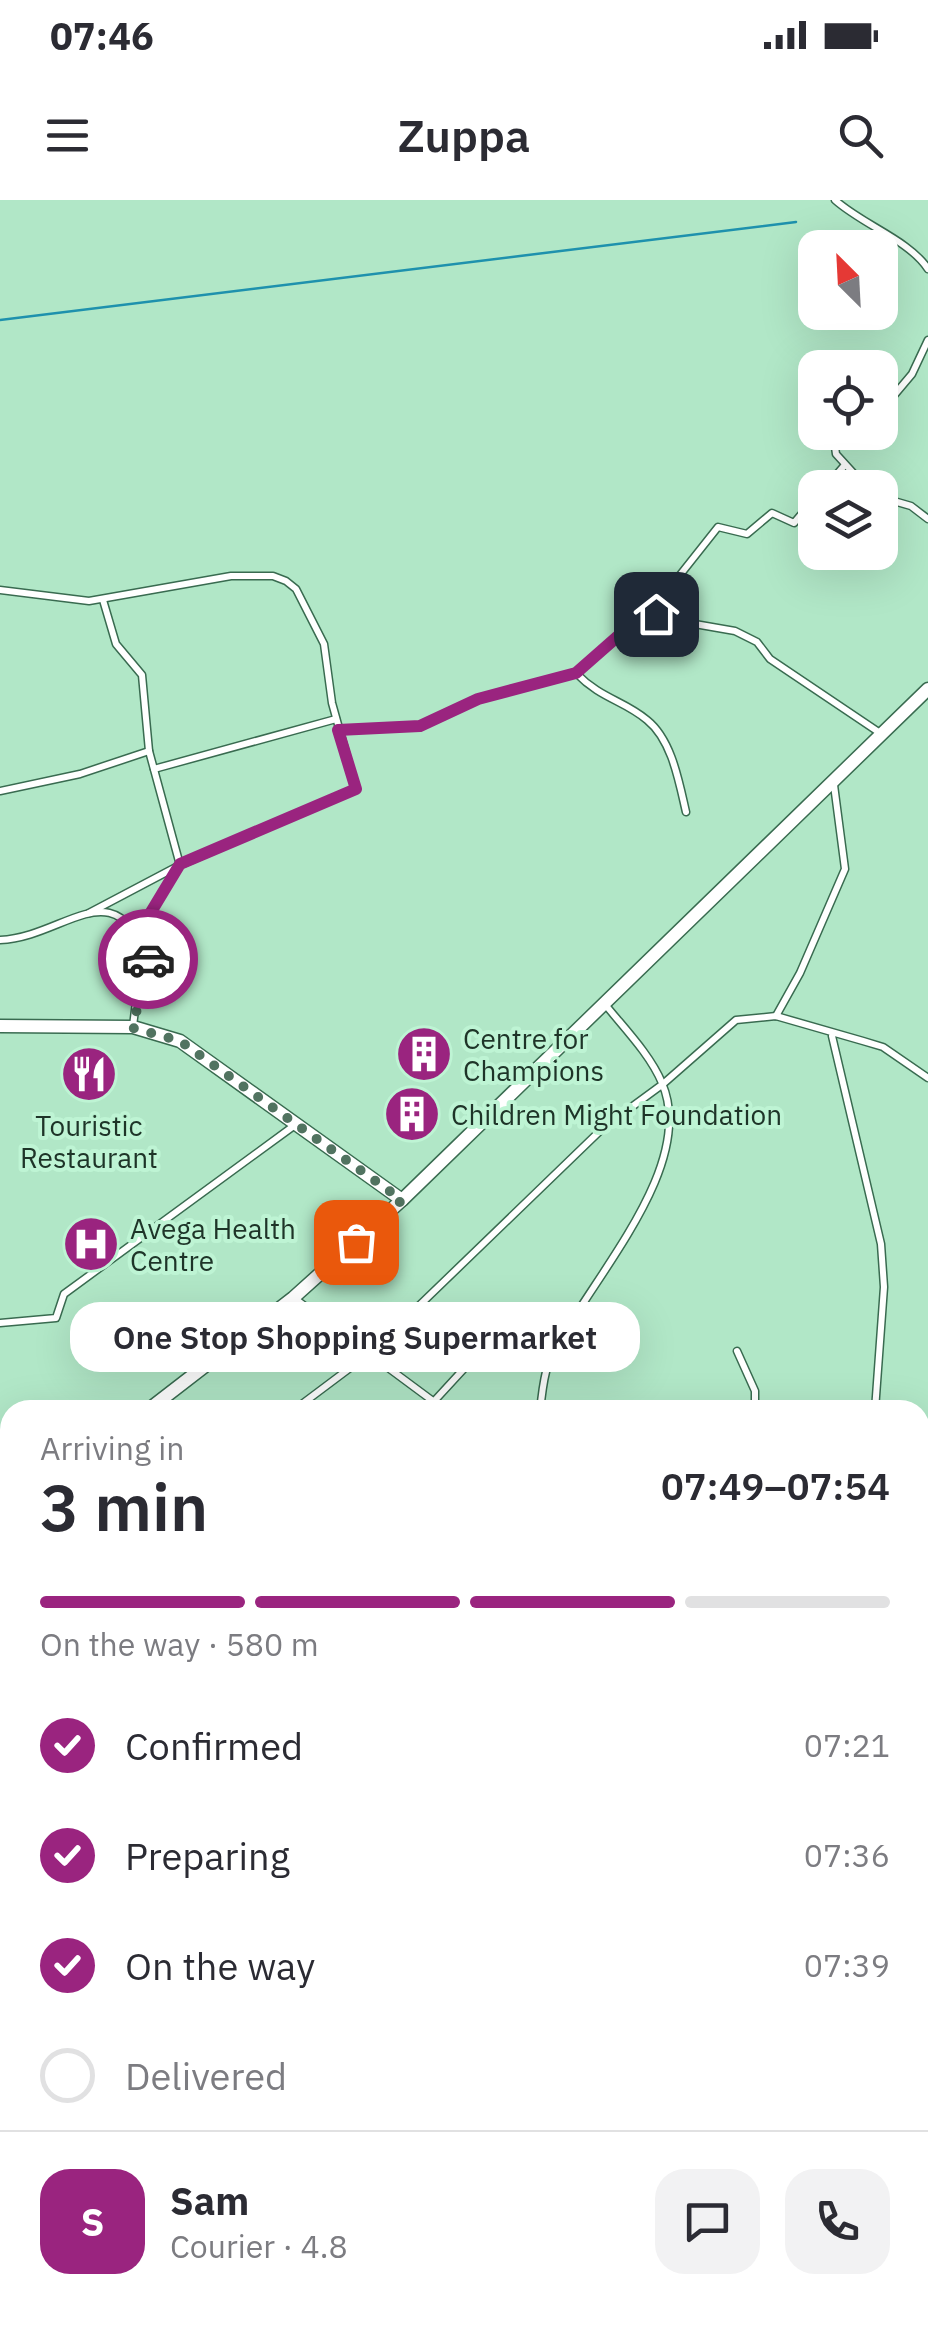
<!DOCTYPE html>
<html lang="en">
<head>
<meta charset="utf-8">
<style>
	:root { --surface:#fff; --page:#f2f2f3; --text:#2b2b33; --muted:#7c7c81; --line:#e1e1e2; --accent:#9a247f }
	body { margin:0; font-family:"IBM Plex Sans",sans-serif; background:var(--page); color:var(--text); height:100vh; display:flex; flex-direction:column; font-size:38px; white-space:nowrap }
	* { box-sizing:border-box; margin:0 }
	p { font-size:32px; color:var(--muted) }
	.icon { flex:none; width:55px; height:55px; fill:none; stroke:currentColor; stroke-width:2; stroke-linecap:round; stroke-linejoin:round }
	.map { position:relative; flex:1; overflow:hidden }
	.sheet { position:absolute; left:0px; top:1200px; width:930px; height:932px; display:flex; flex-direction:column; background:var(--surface); border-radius:30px 30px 0 0; box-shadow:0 10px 40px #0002 }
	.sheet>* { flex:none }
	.needle { width:65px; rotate:336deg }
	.controls { position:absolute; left:798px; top:30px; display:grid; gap:20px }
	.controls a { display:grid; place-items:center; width:100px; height:100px; border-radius:20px; background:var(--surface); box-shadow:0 10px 40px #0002; font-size:50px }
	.pin { position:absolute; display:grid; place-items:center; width:85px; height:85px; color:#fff; margin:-42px; border-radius:20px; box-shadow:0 5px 15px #0006 }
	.courier { position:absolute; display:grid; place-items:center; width:100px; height:100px; margin:-50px; border:8px solid #9a247f; border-radius:50%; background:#fff; color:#222; box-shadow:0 2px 12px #0007 }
	.bubble { position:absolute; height:70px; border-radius:30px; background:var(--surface); box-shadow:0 10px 40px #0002; font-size:32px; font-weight:600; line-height:70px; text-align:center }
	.headline em { font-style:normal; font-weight:600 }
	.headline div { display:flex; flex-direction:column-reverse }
	.headline { display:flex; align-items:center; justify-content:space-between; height:170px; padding:0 40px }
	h1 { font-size:65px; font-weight:600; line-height:75px }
	.bar { display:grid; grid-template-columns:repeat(4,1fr); gap:15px 10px; align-content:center; height:120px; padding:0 40px }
	.bar i { height:12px; border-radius:8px; background:var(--line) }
	.bar .active { background:var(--accent) }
	.bar p { grid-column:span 4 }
	.line { display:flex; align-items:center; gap:25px; padding:0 40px; border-top:2px solid var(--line) }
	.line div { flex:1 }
	.round { display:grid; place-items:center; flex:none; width:105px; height:105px; border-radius:30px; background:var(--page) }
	ol { padding:0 40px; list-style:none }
	li { display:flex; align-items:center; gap:30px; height:110px }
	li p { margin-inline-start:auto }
	li .icon { padding:10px; border-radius:50%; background:var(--accent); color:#fff; stroke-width:4 }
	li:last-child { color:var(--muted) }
	li i { width:55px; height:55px; border:5px solid var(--line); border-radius:50% }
	.status { display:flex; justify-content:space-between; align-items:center; height:70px; padding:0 50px; background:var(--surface); direction:ltr }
	.status svg { height:28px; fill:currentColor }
	header { display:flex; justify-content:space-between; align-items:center; height:130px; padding:0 40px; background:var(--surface); font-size:45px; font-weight:600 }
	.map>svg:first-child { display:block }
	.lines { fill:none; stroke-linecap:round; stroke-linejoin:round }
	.stream { stroke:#1e91ad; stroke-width:2.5 }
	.street-casing { stroke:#396b50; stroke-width:9 }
	.secondary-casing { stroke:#396b50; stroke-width:12 }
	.highway-casing { stroke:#396b50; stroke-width:15 }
	.street { stroke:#fff; stroke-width:6 }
	.secondary { stroke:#fff; stroke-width:10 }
	.highway { stroke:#fff; stroke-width:12 }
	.done { stroke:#517360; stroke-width:10; stroke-dasharray:0 18 }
	.route { stroke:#9a247f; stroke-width:12 }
	.labels { text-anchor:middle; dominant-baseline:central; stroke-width:8; stroke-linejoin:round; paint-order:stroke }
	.poi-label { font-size:28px; fill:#1e3428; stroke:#bef4d4; text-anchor:start }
</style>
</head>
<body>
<div class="status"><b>07:46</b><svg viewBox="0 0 49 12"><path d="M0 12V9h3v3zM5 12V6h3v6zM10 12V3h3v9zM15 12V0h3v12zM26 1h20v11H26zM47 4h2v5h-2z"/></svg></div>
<header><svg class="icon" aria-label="menu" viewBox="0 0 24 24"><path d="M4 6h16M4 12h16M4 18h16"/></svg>Zuppa<svg class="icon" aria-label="search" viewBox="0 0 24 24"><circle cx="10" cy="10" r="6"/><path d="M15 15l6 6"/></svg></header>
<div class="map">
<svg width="928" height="2132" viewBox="0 0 928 2132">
	<rect width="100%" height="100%" fill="#b1e7c7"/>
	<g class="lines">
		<!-- stream -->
		<path class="stream" d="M0 120 796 22"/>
		<!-- street casing -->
		<g class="street-casing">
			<g id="street">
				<path d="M835 0C863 25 909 40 928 69"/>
				<path d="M880 212 912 174 928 140"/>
				<path d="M851 232 835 247 836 254 867 288"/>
				<path d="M825 288 844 266"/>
				<path d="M880 297 911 306 928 319"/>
				<path d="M0 390 89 401 231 376H273L286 381 296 389 324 444 332 503 356 589 180 665 139 732"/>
				<path d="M643 415 735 431 757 442 770 459 880 533"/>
				<path d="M576 473C601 499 623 500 647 520 672 540 679 582 686 612"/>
				<path d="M338 530 420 526 478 499 576 473 657 404 718 327 747 334 772 313 794 323 815 298"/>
				<path d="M154 569 336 519"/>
				<path d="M0 591 80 574 149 551"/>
				<path d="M89 713 180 665 149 551 142 475 116 444 103 400"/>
				<path d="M0 740C67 737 115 665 150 764L136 802 133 826"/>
				<path d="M776 816 800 773 845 669 834 585"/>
				<path d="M832 836 881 1044 884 1087 875 1210"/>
				<path d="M294 1098 445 1210"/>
				<path d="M0 1123 56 1118 64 1094 295 925"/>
				<path d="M737 1151 755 1191V1210"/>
				<path d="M294 1210 370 1153 603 928 663 884 736 820 776 816 863 841 883 847 928 878"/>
				<path d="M426 1210 518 1110"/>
				<path d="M540 1210C542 1196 543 1179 548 1165 579 1090 700 971 662 883 650 854 623 827 604 803"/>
				<path d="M920 1564 928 1566"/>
				<path d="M0 1907 10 1909"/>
				<path d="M3 2004 10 1972"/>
				<path d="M0 2098 13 2132"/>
				<path d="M920 2109 928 2111"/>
				<path d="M107 2122 112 2132"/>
				<path d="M198 2122 268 2128"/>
				<path d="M568 2122 576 2132"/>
				<path d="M372 2132 394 2122"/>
				<path d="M536 2132 547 2122"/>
			</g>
		</g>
		<!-- secondary casing -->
		<g class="secondary-casing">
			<g id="secondary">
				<path d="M0 2004 10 2005"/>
				<path d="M920 2036 928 2033"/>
			</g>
		</g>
		<!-- highway casing -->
		<g class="highway-casing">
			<g id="highway">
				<path d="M0 826 133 827 180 841 402 1000"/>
				<path d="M148 1210 293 1098 402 1000 928 489"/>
				<path d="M0 1304 10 1297"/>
			</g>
		</g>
		<!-- street -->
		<use href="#street" class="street"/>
		<!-- secondary -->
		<use href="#secondary" class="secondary"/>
		<!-- highway -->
		<use href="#highway" class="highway"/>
	</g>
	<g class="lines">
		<!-- done -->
		<path class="done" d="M148 759C152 778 135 805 133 828L180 841 402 1000 356 1042"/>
		<!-- route -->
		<path class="route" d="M148 759 139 732 180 664 356 589 338 530 420 526 478 499 576 473 642 415 656 414"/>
	</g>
	<!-- icons -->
	<defs>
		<g id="building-disc" transform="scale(2.875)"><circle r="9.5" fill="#9a247f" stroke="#bef4d4"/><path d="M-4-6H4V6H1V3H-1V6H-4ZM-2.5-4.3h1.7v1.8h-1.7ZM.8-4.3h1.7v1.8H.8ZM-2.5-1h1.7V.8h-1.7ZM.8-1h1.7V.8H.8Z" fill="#fff"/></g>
		<g id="restaurant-disc" transform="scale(2.875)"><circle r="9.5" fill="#9a247f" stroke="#bef4d4"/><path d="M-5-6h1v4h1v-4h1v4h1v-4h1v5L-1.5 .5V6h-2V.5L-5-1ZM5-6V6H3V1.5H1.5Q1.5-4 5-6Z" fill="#fff"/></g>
		<g id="hospital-disc" transform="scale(2.875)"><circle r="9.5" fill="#9a247f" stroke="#bef4d4"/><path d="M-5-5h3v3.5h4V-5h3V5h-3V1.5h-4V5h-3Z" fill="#fff"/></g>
	</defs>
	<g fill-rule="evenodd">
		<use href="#building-disc" x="424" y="854"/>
		<use href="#restaurant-disc" x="89" y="874"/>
		<use href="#building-disc" x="412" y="914"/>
		<use href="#hospital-disc" x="91" y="1044"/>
	</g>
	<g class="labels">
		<!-- poi labels -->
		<g class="poi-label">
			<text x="463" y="838">Centre for<tspan x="463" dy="32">Champions</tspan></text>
			<text x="451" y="914">Children Might Foundation</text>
			<text x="89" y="925" text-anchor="middle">Touristic<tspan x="89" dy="32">Restaurant</tspan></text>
			<text x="130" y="1028">Avega Health<tspan x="130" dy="32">Centre</tspan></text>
		</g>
	</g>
</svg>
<div class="controls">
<a><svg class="needle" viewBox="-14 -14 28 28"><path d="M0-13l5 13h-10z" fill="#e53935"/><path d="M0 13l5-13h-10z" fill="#7c7c81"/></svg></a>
<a><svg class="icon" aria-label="locate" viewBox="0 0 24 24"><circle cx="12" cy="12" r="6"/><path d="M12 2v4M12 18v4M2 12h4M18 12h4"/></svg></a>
<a><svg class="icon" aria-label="layers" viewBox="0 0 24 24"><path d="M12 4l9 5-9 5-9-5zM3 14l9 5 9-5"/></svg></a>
</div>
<div class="pin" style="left:356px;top:1042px;background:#ea580c"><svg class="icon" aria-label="bag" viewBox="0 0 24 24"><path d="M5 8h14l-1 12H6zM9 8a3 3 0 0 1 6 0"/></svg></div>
<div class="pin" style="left:656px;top:414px;background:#1f2937"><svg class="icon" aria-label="home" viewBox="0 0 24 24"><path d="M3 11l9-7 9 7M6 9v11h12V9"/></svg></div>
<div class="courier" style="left:148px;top:759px"><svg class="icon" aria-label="car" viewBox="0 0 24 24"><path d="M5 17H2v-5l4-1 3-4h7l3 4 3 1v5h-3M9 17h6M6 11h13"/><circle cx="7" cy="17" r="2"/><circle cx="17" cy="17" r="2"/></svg></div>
<div class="bubble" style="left:70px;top:1102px;width:570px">One Stop Shopping Supermarket</div>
<section class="sheet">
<div class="headline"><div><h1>3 min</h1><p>Arriving in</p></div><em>07:49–07:54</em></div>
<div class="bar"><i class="active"></i><i class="active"></i><i class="active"></i><i></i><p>On the way · 580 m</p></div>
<ol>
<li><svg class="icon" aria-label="check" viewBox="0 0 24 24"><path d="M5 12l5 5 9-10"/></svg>Confirmed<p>07:21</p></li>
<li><svg class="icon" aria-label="check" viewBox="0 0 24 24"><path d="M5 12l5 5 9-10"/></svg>Preparing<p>07:36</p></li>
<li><svg class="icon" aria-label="check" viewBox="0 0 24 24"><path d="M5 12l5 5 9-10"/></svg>On the way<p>07:39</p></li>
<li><i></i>Delivered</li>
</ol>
<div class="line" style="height:180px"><b class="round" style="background:var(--accent);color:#fff">S</b><div><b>Sam</b><p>Courier · 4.8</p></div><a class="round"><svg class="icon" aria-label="chat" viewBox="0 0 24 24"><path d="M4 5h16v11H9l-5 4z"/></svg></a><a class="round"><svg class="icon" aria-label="phone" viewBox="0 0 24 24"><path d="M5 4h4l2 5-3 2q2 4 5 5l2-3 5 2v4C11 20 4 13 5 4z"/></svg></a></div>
</section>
</div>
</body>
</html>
